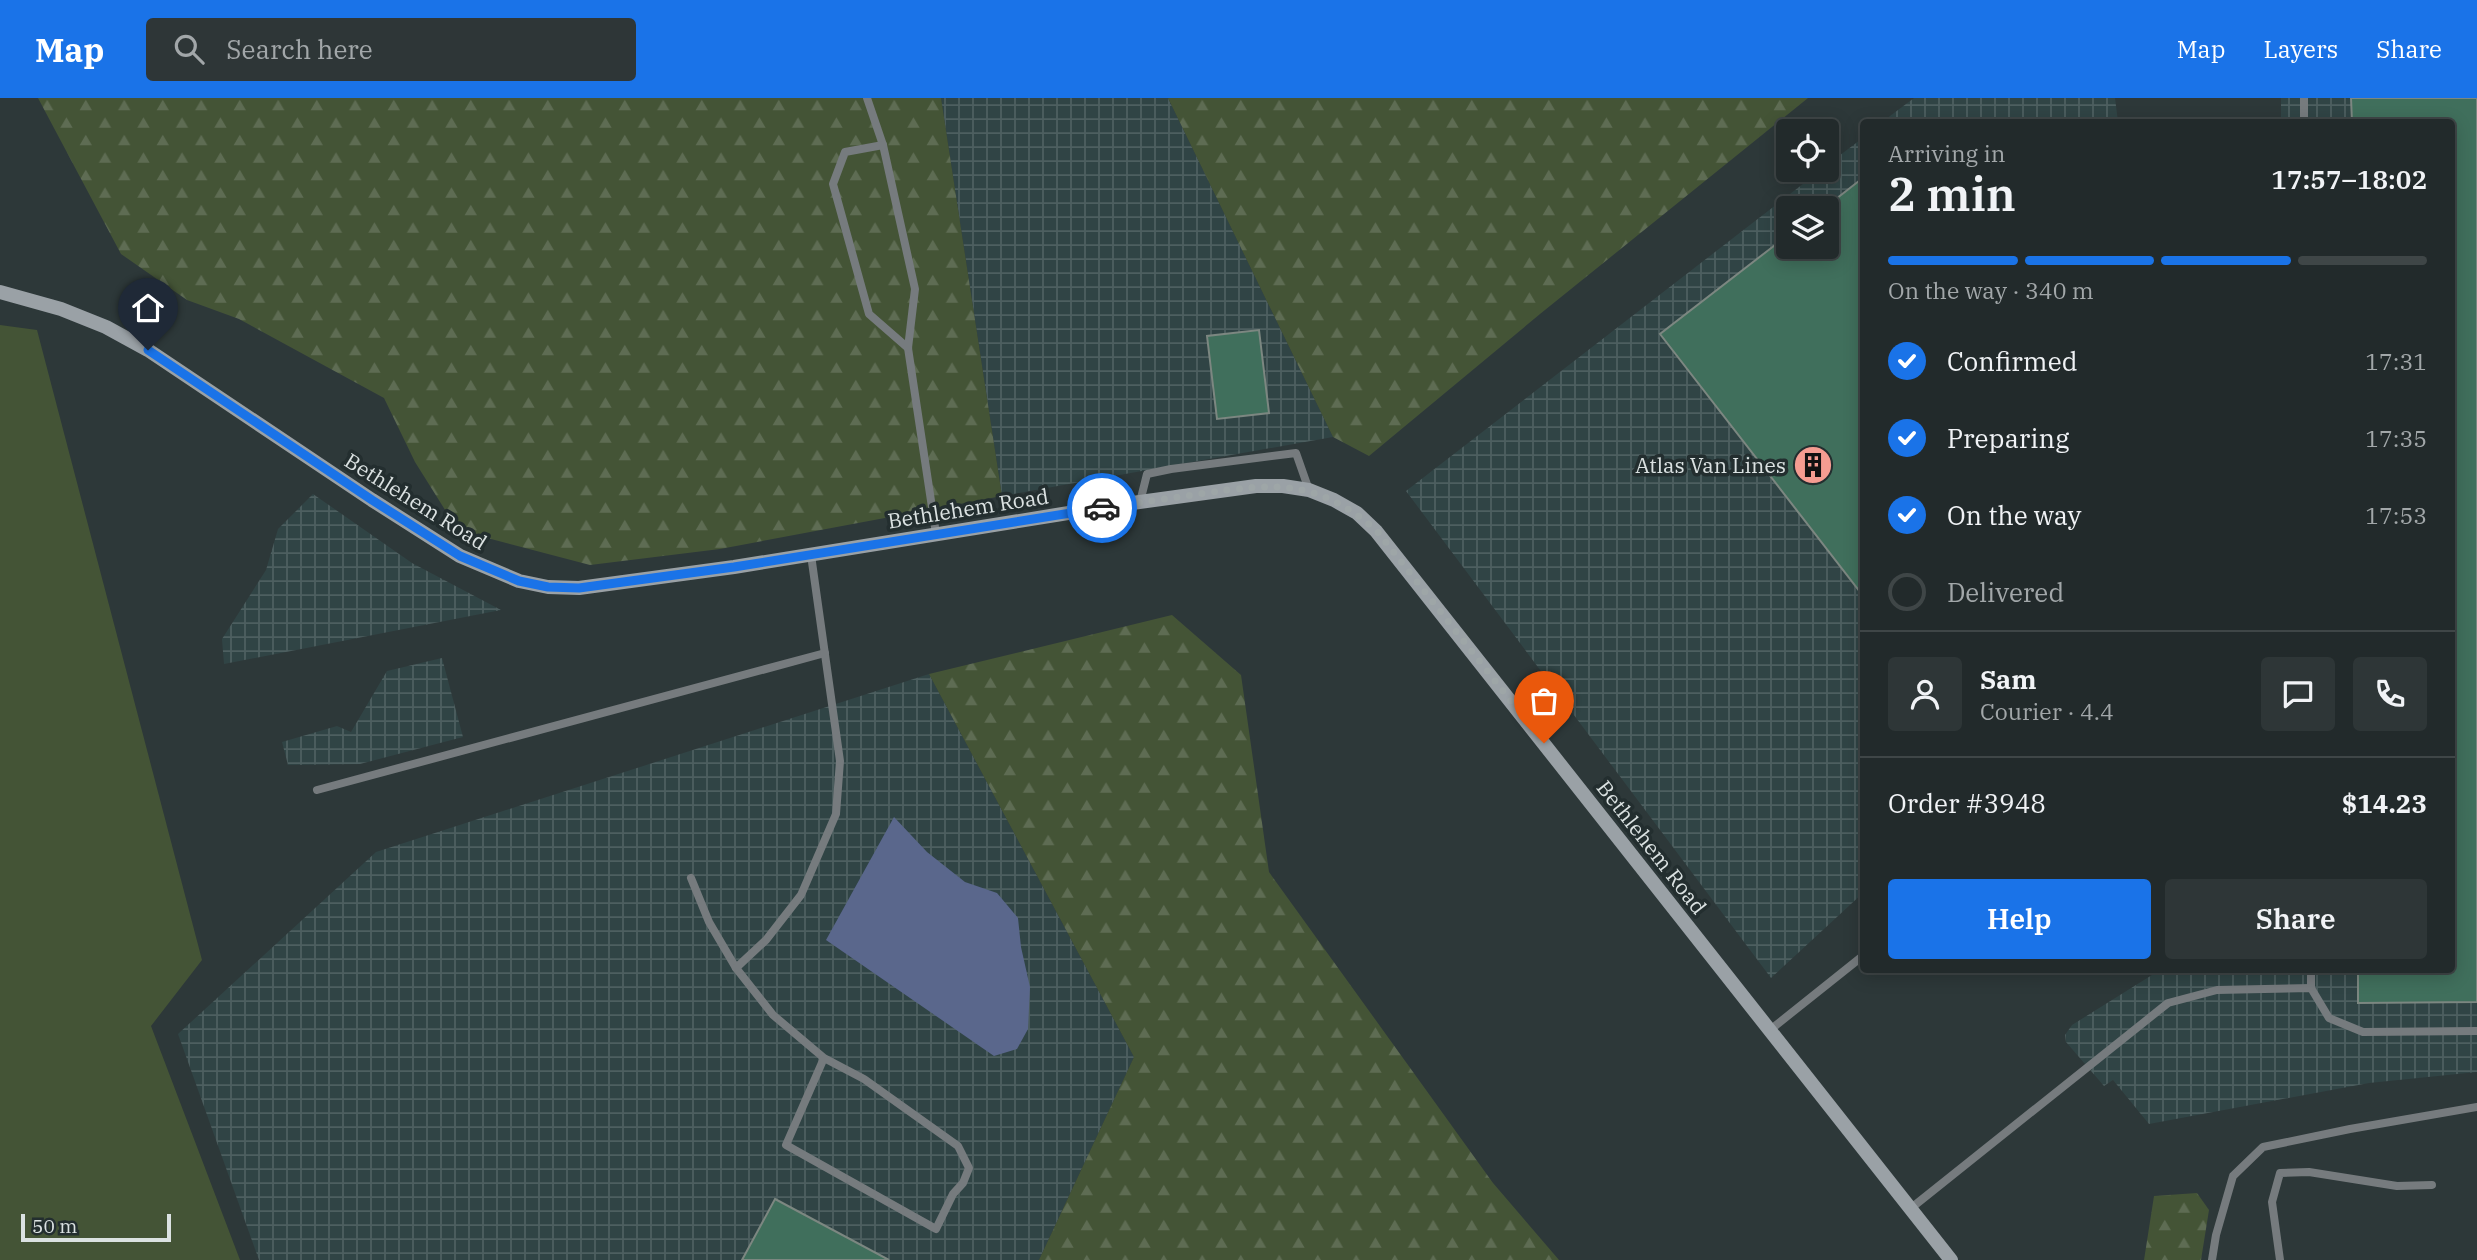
<!DOCTYPE html>
<html lang="en">
<head>
<meta charset="utf-8">
<style>
	:root { --surface:#222a2b; --page:#2e3637; --text:#f1f3f6; --muted:#a2a7a9; --line:#3f4647; --accent:#1a73e8 }
	body { margin:0; font-family:"IBM Plex Serif",serif; background:var(--page); color:var(--text); height:100vh; display:flex; flex-direction:column; font-size:26px; white-space:nowrap }
	* { box-sizing:border-box; margin:0 }
	p { font-size:23px; color:var(--muted) }
	.icon { flex:none; width:38px; height:38px; fill:none; stroke:currentColor; stroke-width:2; stroke-linecap:round; stroke-linejoin:round }
	.map { position:relative; flex:1; overflow:hidden }
	.drawer { position:absolute; left:1860px; top:21px; width:595px; height:854px; display:flex; flex-direction:column; background:var(--surface); border-radius:7px; box-shadow:0 4px 18px #0003,0 0 0 2px var(--line) }
	.drawer>* { flex:none }
	.tools { position:absolute; left:1776px; top:21px; display:grid; gap:14px }
	.tools a { display:grid; place-items:center; width:63px; height:63px; border-radius:7px; background:var(--surface); box-shadow:0 4px 18px #0003,0 0 0 2px var(--line); font-size:35px }
	.scale { position:absolute; left:21px; bottom:18px; width:150px; box-sizing:border-box; padding-left:7px; border:4px solid #dbe2e2; border-top:0; font-size:19px; line-height:24px; white-space:nowrap; color:#dbe2e2; -webkit-text-stroke:5px #232e2f; paint-order:stroke }
	.pin { position:absolute; display:grid; place-items:center; width:60px; height:60px; color:#fff; margin:-72px -30px; border-radius:50% 50% 50% 0; rotate:-45deg; box-shadow:0 0 7px #0007 }
	.pin .icon { rotate:45deg }
	.courier { position:absolute; display:grid; place-items:center; width:70px; height:70px; margin:-35px; border:5px solid #1a73e8; border-radius:50%; background:#fff; color:#222; box-shadow:0 2px 9px #0007 }
	.summary em { font-style:normal; font-weight:600 }
	.summary div { display:flex; flex-direction:column-reverse }
	.summary { display:flex; align-items:center; justify-content:space-between; height:119px; padding:0 28px }
	h1 { font-size:46px; font-weight:600; line-height:52px }
	.bar { display:grid; grid-template-columns:repeat(4,1fr); gap:10px 7px; align-content:center; height:84px; padding:0 28px }
	.bar i { height:9px; border-radius:5px; background:var(--line) }
	.bar .on { background:var(--accent) }
	.bar p { grid-column:span 4 }
	.line { display:flex; align-items:center; gap:18px; padding:0 28px; border-top:2px solid var(--line) }
	.line div { flex:1 }
	.round { display:grid; place-items:center; flex:none; width:74px; height:74px; border-radius:7px; background:var(--page) }
	ol { padding:0 28px; list-style:none }
	li { display:flex; align-items:center; gap:21px; height:77px }
	li p { margin-inline-start:auto }
	li .icon { padding:7px; border-radius:50%; background:var(--accent); color:#fff; stroke-width:4 }
	li:last-child { color:var(--muted) }
	li i { width:38px; height:38px; border:4px solid var(--line); border-radius:50% }
	.cta { display:flex; gap:14px; margin-top:auto; padding:14px 28px }
	.cta a { flex:1; height:80px; border-radius:7px; background:var(--accent); color:#fff; font-size:28px; font-weight:600; line-height:80px; text-align:center }
	.cta a+a { background:var(--page); color:var(--text) }
	header { display:flex; align-items:center; gap:42px; box-sizing:border-box; height:98px; padding:0 35px; background:var(--accent); color:#fff }
	header strong { font-size:33px }
	nav { display:flex; gap:38px; margin-inline-start:auto; font-size:24px }
	.search { width:490px; height:63px; background:var(--page); display:flex; align-items:center; gap:18px; box-sizing:border-box; padding:0 24px; border-radius:7px; color:var(--muted); font-size:26px }
	.map>svg:first-child { display:block }
	.industrial { fill:url(#industrial-grid); fill-rule:evenodd }
	.grass { fill:#445436 }
	.forest { fill:url(#forest-firs) }
	.water { fill:#5a678c }
	.building { fill:#406f5c; stroke:#7c8781; stroke-width:2 }
	.lines { fill:none; stroke-linecap:round; stroke-linejoin:round }
	.lane { stroke:#767b7e; stroke-width:8 }
	.secondary { stroke:#9aa1a6; stroke-width:14 }
	.done { stroke:#9ea6a7; stroke-width:7; stroke-dasharray:0 12.6 }
	.route { stroke:#1a73e8; stroke-width:9 }
	.labels { text-anchor:middle; dominant-baseline:central; stroke-width:7; stroke-linejoin:round; paint-order:stroke }
	.poi-label { font-size:21px; fill:#dbe2e2; stroke:#232e2f; text-anchor:end }
	.street-label { font-size:21px; fill:#dbe2e2; stroke:#232e2f }
</style>
</head>
<body>
<header>
<strong>Map</strong>
<div class="search"><svg class="icon" aria-label="search" viewBox="0 0 24 24"><circle cx="10" cy="10" r="6"/><path d="M15 15l6 6"/></svg>Search here</div>
<nav><a>Map</a><a>Layers</a><a>Share</a></nav>
</header>
<div class="map">
<svg width="2477" height="1162" viewBox="0 0 2477 1162">
	<defs>
		<pattern id="industrial-grid" width="8" height="8" patternUnits="userSpaceOnUse" patternTransform="scale(1.75)"><rect width="8" height="8" fill="#304445"/><path d="M0 4h8M4 0v8" fill="none" stroke="#4d5f60"/></pattern>
		<pattern id="forest-firs" width="22" height="20" patternUnits="userSpaceOnUse" patternTransform="scale(1.75)"><rect width="22" height="20" fill="#445436"/><path d="M5 1l3.5 6h-7zM16 11l3.5 6h-7z" fill="#5e6c53"/></pattern>
	</defs>
	<rect width="100%" height="100%" fill="#2d3839"/>
	<!-- industrial -->
	<g class="industrial">
		<path d="M941 0H1168L1333 339 1002 398Z"/>
		<path d="M1914 0H2115L2118 24H1882Z"/>
		<path d="M2281 0H2477V974L2369 985 2149 1026 2113 982 2104 988 2066 944 2065 937 2072 927 2160 872H2452V24H2281Z"/>
		<path d="M1864 39V794L1771 880 1406 393 1821 72H1827V67ZM1788 110H1827V149H1788Z"/>
		<path d="M313 396 412 465 501 512 224 566 222 541 266 472 278 431Z"/>
		<path d="M442 560 463 639 360 666 288 667 282 644 337 628 351 634 387 573Z"/>
		<path d="M929 576 1134 959 1039 1162H259L178 936 376 754Z"/>
	</g>
	<!-- grass -->
	<path class="grass" d="M0 227 37 232 202 862 151 928 240 1162H0Z"/>
	<!-- forest -->
	<g class="forest">
		<path d="M38 0H941L1002 398 720 451 590 467 476 437 447 415 415 364 384 300 239 221 187 202 121 156Z"/>
		<path d="M1168 0H1808L1540 216 1369 358 1333 339Z"/>
		<path d="M1172 517 1241 577 1269 774 1493 1085 1559 1162H1039L1134 959 929 576Z"/>
		<path d="M2197 1095 2209 1112 2201 1162H2144L2154 1098Z"/>
	</g>
	<!-- water -->
	<path class="water" d="M894 719 927 754 965 784 997 795 1018 820 1021 849 1030 889 1028 931 1017 951 994 958 826 842Z"/>
	<!-- building -->
	<g class="building">
		<path d="M2351 0H2477V904L2358 905V872H2452V24H2352Z"/>
		<path d="M1864 79V499L1660 236 1788 137V149H1827V108Z"/>
		<path d="M1259 232 1269 315 1217 321 1207 238Z"/>
		<path d="M775 1101 889 1162H742Z"/>
	</g>
	<g class="lines">
		<!-- lane -->
		<g class="lane">
			<path d="M867 0 883 47 915 191 908 250 936 436"/>
			<path d="M2304 0V24"/>
			<path d="M883 47 845 54 833 86 869 216 908 250"/>
			<path d="M1140 404 1147 376 1171 371 1296 355 1309 392"/>
			<path d="M317 692 825 555"/>
			<path d="M691 780 709 824 736 870 773 917 824 960 864 981 958 1048 969 1070 963 1085 953 1096 936 1131 786 1047 824 960"/>
			<path d="M736 870 766 842 801 797 836 716 840 663 811 457"/>
			<path d="M2311 872V890"/>
			<path d="M1770 932 1864 857"/>
			<path d="M1910 1111 2168 905 2217 892 2311 890 2329 920 2363 934 2477 933"/>
			<path d="M2212 1162 2216 1137 2233 1078 2263 1049 2350 1031 2477 1009"/>
			<path d="M2280 1162 2272 1104 2280 1075 2309 1074 2397 1088 2432 1087"/>
		</g>
		<!-- secondary -->
		<path class="secondary" d="M0 194 61 211 106 229 148 252 372 402 460 458 519 483 548 489 579 490 734 469 1118 407 1256 388H1283L1309 392 1334 402 1357 415 1376 433 1951 1162"/>
	</g>
	<g class="lines">
		<!-- done -->
		<path class="done" d="M1102 410C1134 405 1167 401 1199 396 1274 385 1316 380 1377 433L1544 645"/>
		<!-- route -->
		<path class="route" d="M148 252 372 402 460 458 519 483 548 489 579 490 734 469 1102 410"/>
	</g>
	<!-- icons -->
	<defs>
		<g id="building-disc" transform="scale(2.0125)"><circle r="9.5" fill="#f59c91" stroke="#232e2f"/><path d="M-4-6H4V6H1V3H-1V6H-4ZM-2.5-4.3h1.7v1.8h-1.7ZM.8-4.3h1.7v1.8H.8ZM-2.5-1h1.7V.8h-1.7ZM.8-1h1.7V.8H.8Z" fill="#111"/></g>
	</defs>
	<g fill-rule="evenodd">
		<use href="#building-disc" x="1813" y="367"/>
	</g>
	<g class="labels">
		<!-- poi labels -->
		<g class="poi-label">
			<text x="1786" y="367">Atlas Van Lines</text>
		</g>
		<!-- street labels -->
		<g class="street-label">
			<text transform="translate(416 403) rotate(32)">Bethlehem Road</text>
			<text transform="translate(968 410) rotate(-9)">Bethlehem Road</text>
			<text transform="translate(1652 749) rotate(52)">Bethlehem Road</text>
		</g>
	</g>
</svg>
<div class="tools">
<a><svg class="icon" aria-label="locate" viewBox="0 0 24 24"><circle cx="12" cy="12" r="6"/><path d="M12 2v4M12 18v4M2 12h4M18 12h4"/></svg></a>
<a><svg class="icon" aria-label="layers" viewBox="0 0 24 24"><path d="M12 4l9 5-9 5-9-5zM3 14l9 5 9-5"/></svg></a>
</div>
<div class="scale">50 m</div>
<div class="pin" style="left:1544px;top:645px;background:#ea580c"><svg class="icon" aria-label="bag" viewBox="0 0 24 24"><path d="M5 8h14l-1 12H6zM9 8a3 3 0 0 1 6 0"/></svg></div>
<div class="pin" style="left:148px;top:252px;background:#1f2937"><svg class="icon" aria-label="home" viewBox="0 0 24 24"><path d="M3 11l9-7 9 7M6 9v11h12V9"/></svg></div>
<div class="courier" style="left:1102px;top:410px"><svg class="icon" aria-label="car" viewBox="0 0 24 24"><path d="M5 17H2v-5l4-1 3-4h7l3 4 3 1v5h-3M9 17h6M6 11h13"/><circle cx="7" cy="17" r="2"/><circle cx="17" cy="17" r="2"/></svg></div>
<section class="drawer">
<div class="summary"><div><h1>2 min</h1><p>Arriving in</p></div><em>17:57–18:02</em></div>
<div class="bar"><i class="on"></i><i class="on"></i><i class="on"></i><i></i><p>On the way · 340 m</p></div>
<ol>
<li><svg class="icon" aria-label="check" viewBox="0 0 24 24"><path d="M5 12l5 5 9-10"/></svg>Confirmed<p>17:31</p></li>
<li><svg class="icon" aria-label="check" viewBox="0 0 24 24"><path d="M5 12l5 5 9-10"/></svg>Preparing<p>17:35</p></li>
<li><svg class="icon" aria-label="check" viewBox="0 0 24 24"><path d="M5 12l5 5 9-10"/></svg>On the way<p>17:53</p></li>
<li><i></i>Delivered</li>
</ol>
<div class="line" style="height:126px"><a class="round"><svg class="icon" aria-label="person" viewBox="0 0 24 24"><circle cx="12" cy="8" r="4"/><path d="M4 21q1-7 8-7t8 7"/></svg></a><div><b>Sam</b><p>Courier · 4.4</p></div><a class="round"><svg class="icon" aria-label="chat" viewBox="0 0 24 24"><path d="M4 5h16v11H9l-5 4z"/></svg></a><a class="round"><svg class="icon" aria-label="phone" viewBox="0 0 24 24"><path d="M5 4h4l2 5-3 2q2 4 5 5l2-3 5 2v4C11 20 4 13 5 4z"/></svg></a></div>
<div class="line" style="height:91px"><div>Order #3948</div><b>$14.23</b></div>
<div class="cta"><a>Help</a><a>Share</a></div>
</section>
</div>
</body>
</html>
